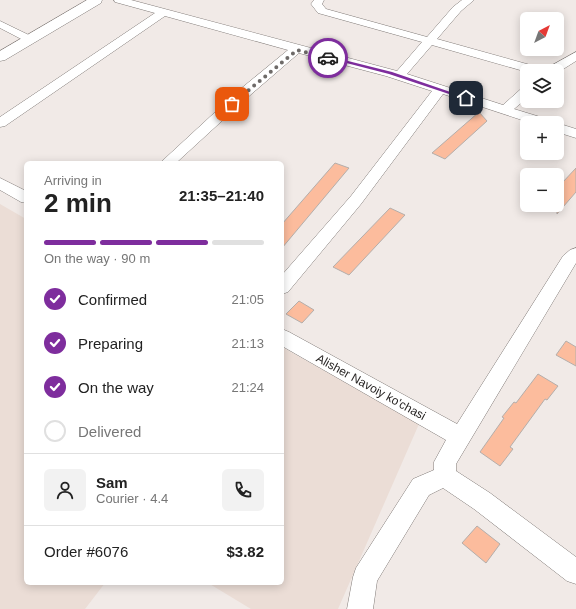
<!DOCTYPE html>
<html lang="en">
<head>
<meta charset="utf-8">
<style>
	:root { --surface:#fff; --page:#f2f2f2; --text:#222; --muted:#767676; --line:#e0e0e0; --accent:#7e2d9d }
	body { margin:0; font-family:Arial,sans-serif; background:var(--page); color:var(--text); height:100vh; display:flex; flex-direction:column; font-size:15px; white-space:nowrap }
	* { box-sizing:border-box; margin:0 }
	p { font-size:13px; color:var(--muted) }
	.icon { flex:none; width:22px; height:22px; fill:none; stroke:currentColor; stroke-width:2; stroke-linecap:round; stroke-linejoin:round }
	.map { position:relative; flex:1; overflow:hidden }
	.details { position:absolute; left:24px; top:161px; width:260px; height:424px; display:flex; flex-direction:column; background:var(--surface); border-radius:6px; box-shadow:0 2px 10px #0003 }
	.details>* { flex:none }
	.needle { width:26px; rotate:41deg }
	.tools { position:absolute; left:520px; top:12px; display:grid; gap:8px }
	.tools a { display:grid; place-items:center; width:44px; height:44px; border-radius:6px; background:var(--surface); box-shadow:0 2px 10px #0003; font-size:20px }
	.pin { position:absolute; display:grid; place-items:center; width:34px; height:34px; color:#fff; margin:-17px; border-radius:8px; box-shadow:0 2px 6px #0006 }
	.courier { position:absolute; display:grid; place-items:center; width:40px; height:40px; margin:-20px; border:3px solid #7e2d9d; border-radius:50%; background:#fff; color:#222; box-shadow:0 1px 5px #0007 }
	.headline em { font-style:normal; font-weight:700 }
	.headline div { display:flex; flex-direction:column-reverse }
	.headline { display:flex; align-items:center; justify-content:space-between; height:68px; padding:0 20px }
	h1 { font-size:26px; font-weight:700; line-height:30px }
	.bar { display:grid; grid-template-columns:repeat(4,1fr); gap:6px 4px; align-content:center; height:48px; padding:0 20px }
	.bar i { height:5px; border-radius:3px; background:var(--line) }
	.bar .current { background:var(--accent) }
	.bar p { grid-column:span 4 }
	.line { display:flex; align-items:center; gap:10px; padding:0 20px; border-top:1px solid var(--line) }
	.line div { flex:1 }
	.round { display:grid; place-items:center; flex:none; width:42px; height:42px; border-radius:6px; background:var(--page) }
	ol { padding:0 20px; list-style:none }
	li { display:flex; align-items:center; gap:12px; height:44px }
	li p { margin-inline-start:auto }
	li .icon { padding:4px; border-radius:50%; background:var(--accent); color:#fff; stroke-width:4 }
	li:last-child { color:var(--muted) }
	li i { width:22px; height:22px; border:2px solid var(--line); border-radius:50% }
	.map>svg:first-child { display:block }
	.built { fill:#ebddd6 }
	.building { fill:#fcbc9d; stroke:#b4aeab }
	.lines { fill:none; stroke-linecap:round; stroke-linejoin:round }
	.minor-casing { stroke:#807a77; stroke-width:1 }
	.secondary-casing { stroke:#807a77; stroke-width:1 }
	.minor { fill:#fff; fill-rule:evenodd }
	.secondary { fill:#fff; fill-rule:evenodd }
	.route { fill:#7e2d9d }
	.done { stroke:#6e6a68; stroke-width:4; stroke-dasharray:0 7.2 }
	.labels { text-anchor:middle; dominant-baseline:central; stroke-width:4; stroke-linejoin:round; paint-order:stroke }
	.street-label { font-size:12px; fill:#282524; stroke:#fff }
</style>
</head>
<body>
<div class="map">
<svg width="576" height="609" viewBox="0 0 576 609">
	<rect width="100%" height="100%" fill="#f1eae7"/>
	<!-- built -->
	<g class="built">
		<path d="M0 204 26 219V583H105L85 609H0Z"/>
		<path d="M282 347 419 424 338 609H251L208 583H282Z"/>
	</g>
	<!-- building -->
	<g class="building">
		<path d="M479 112 487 121 445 159 432 153Z"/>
		<path d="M335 163 349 168 282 248V224Z"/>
		<path d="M576 168V192L557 214V180L562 183Z"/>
		<path d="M390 208 405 215 349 275 333 267Z"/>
		<path d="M299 301 314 310 302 323 286 314Z"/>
		<path d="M566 341 576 347V366L556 355Z"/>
		<path d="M538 374 558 386 547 400 545 399 510 447 513 449 500 466 480 452 504 418 502 417 514 402 516 403Z"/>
		<path d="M477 526 500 544 486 563 462 543Z"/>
	</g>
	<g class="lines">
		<!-- minor casing -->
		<g class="minor-casing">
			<g id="minor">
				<path d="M114 0H131L397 71 422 42 318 13 311 4 314 0H324L322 4 326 9 427 37 453 7 462 0H474L461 11 437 39 541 68 543 71 527 72 432 45 407 74 503 105 522 88 527 87V98L514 109 550 120 552 123H531L443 94 361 204 288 292 282 294V275L351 196 432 91 386 76 299 53 248 97 176 163H160L238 91 288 50 165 16 5 126 0 127V117L155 13 115 2Z"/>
				<path d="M0 21 33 37 35 39 33 41H25L0 28Z"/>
				<path d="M576 52V61L557 73V71H545L547 68Z"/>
				<path d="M557 123 576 129V138L557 132Z"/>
				<path d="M0 178 26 191V203L21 202 0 190Z"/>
				<path d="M576 248V263L456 464V471L490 493 576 557V584L567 581 474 509 443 488 429 495 377 581 373 609H347L353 577 356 568 413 479 434 470V462L446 440 282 346V329L289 332 457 424 563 256 570 250Z"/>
			</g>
		</g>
		<!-- secondary casing -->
		<g class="secondary-casing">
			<path id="secondary" d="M87 0H102L101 3 5 60 0 61V51Z"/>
		</g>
		<!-- minor -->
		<use href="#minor" class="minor"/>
		<!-- secondary -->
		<use href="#secondary" class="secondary"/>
	</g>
	<!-- route -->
	<path class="route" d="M328 56 392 72 468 98 464 99 389 74 327 58Z"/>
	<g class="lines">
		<!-- done -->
		<path class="done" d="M232 104 297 50 328 58"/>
	</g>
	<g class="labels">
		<!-- street labels -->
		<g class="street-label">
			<text transform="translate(371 387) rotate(29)">Alisher Navoiy ko'chasi</text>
		</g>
	</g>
</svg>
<div class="tools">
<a><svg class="needle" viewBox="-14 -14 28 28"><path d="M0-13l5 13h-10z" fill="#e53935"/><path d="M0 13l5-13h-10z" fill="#767676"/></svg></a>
<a><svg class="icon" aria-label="layers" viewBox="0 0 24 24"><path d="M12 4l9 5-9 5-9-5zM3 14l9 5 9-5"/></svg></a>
<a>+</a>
<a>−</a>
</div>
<div class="pin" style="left:232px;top:104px;background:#ea580c"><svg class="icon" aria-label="bag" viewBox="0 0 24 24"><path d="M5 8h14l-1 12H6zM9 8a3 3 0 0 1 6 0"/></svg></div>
<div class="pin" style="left:466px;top:98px;background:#1f2937"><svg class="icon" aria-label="home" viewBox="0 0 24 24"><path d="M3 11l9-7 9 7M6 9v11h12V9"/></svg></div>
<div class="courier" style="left:328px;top:58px"><svg class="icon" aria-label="car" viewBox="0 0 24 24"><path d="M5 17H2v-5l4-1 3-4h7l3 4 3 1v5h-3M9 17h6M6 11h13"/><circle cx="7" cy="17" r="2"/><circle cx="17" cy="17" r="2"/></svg></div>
<section class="details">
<div class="headline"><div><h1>2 min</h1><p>Arriving in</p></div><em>21:35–21:40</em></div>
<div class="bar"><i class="current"></i><i class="current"></i><i class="current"></i><i></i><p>On the way · 90 m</p></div>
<ol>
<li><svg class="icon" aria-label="check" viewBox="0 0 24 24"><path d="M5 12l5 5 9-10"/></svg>Confirmed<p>21:05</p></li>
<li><svg class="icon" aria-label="check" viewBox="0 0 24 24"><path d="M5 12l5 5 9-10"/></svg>Preparing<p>21:13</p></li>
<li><svg class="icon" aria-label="check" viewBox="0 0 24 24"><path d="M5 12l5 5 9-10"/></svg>On the way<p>21:24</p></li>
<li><i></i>Delivered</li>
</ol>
<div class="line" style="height:72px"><a class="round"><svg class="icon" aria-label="person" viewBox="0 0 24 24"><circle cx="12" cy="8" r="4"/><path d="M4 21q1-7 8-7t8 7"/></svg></a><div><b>Sam</b><p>Courier · 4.4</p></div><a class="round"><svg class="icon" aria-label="phone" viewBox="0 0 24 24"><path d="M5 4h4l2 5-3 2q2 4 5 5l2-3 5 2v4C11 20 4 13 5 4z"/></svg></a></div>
<div class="line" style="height:52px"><div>Order #6076</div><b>$3.82</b></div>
</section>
</div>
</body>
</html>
